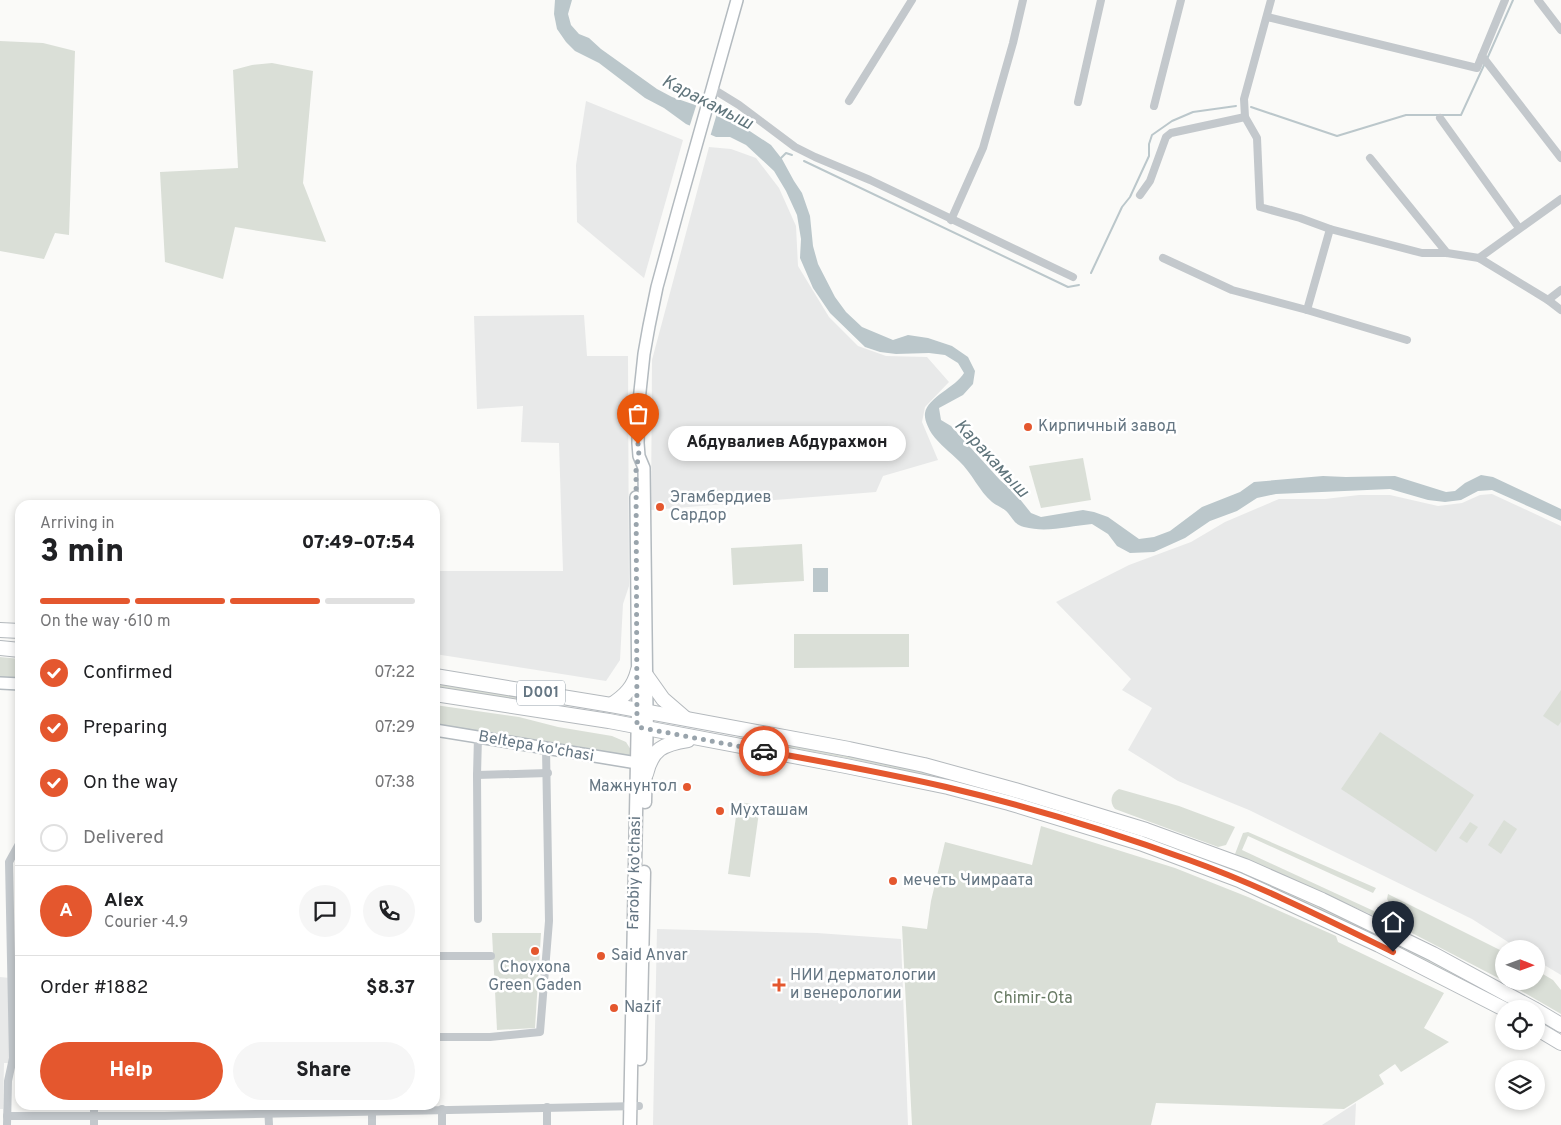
<!DOCTYPE html>
<html lang="en">
<head>
<meta charset="utf-8">
<style>
	:root { --surface:#fff; --page:#f6f6f6; --text:#202124; --muted:#757577; --line:#e0e0e0; --accent:#e4572e }
	body { margin:0; font-family:Overpass,sans-serif; background:var(--page); color:var(--text); height:100vh; display:flex; flex-direction:column; font-size:19px; white-space:nowrap }
	* { box-sizing:border-box; margin:0 }
	p { font-size:16px; color:var(--muted) }
	.icon { flex:none; width:28px; height:28px; fill:none; stroke:currentColor; stroke-width:2; stroke-linecap:round; stroke-linejoin:round }
	.map { position:relative; flex:1; overflow:hidden }
	.drawer { position:absolute; left:15px; top:500px; width:425px; height:610px; display:flex; flex-direction:column; background:var(--surface); border-radius:15px; box-shadow:0 2px 8px #0003 }
	.drawer>* { flex:none }
	.needle { width:32px; rotate:91deg }
	.controls { position:absolute; left:1495px; top:940px; display:grid; gap:10px }
	.controls a { display:grid; place-items:center; width:50px; height:50px; border-radius:50%; background:var(--surface); box-shadow:0 2px 8px #0003; font-size:25px }
	.pin { position:absolute; display:grid; place-items:center; width:42px; height:42px; color:#fff; margin:-51px -21px; border-radius:50% 50% 50% 0; rotate:-45deg; box-shadow:0 0 5px #0007 }
	.pin .icon { rotate:45deg }
	.courier { position:absolute; display:grid; place-items:center; width:50px; height:50px; margin:-25px; border:4px solid #e4572e; border-radius:50%; background:#fff; color:#222; box-shadow:0 1px 6px #0007 }
	.bubble { position:absolute; height:35px; border-radius:18px; background:var(--surface); box-shadow:0 2px 8px #0003; font-size:16px; font-weight:800; line-height:35px; text-align:center }
	.summary em { font-style:normal; font-weight:800 }
	.summary div { display:flex; flex-direction:column-reverse }
	.summary { display:flex; align-items:center; justify-content:space-between; height:85px; padding:0 25px }
	h1 { font-size:32px; font-weight:800; line-height:38px }
	.bar { display:grid; grid-template-columns:repeat(4,1fr); gap:8px 5px; align-content:center; height:60px; padding:0 25px }
	.bar i { height:6px; border-radius:4px; background:var(--line) }
	.bar .selected { background:var(--accent) }
	.bar p { grid-column:span 4 }
	.line { display:flex; align-items:center; gap:12px; padding:0 25px; border-top:1px solid var(--line) }
	.line div { flex:1 }
	.round { display:grid; place-items:center; flex:none; width:52px; height:52px; border-radius:26px; background:var(--page) }
	ol { padding:0 25px; list-style:none }
	li { display:flex; align-items:center; gap:15px; height:55px }
	li p { margin-inline-start:auto }
	li .icon { padding:5px; border-radius:50%; background:var(--accent); color:#fff; stroke-width:4 }
	li:last-child { color:var(--muted) }
	li i { width:28px; height:28px; border:2px solid var(--line); border-radius:50% }
	.primary-button { display:flex; gap:10px; margin-top:auto; padding:10px 25px }
	.primary-button a { flex:1; height:58px; border-radius:30px; background:var(--accent); color:#fff; font-size:20px; font-weight:800; line-height:58px; text-align:center }
	.primary-button a+a { background:var(--page); color:var(--text) }
	.map>svg:first-child { display:block }
	.built { fill:#e8e9e9 }
	.green { fill:#dadfd7 }
	.water { fill:#bbc7cb }
	.pier { fill:#fafaf8 }
	.lines { fill:none; stroke-linecap:round; stroke-linejoin:round }
	.stream { stroke:#bbc7cb; stroke-width:2 }
	.secondary-casing { stroke:#b3babf; stroke-width:14 }
	.primary-casing { stroke:#b5babe; stroke-width:15 }
	.highway-casing { stroke:#b4b9bd; stroke-width:16 }
	.street { stroke:#c3c8cc; stroke-width:8 }
	.secondary { stroke:#fff; stroke-width:11 }
	.primary { stroke:#fff; stroke-width:12 }
	.highway { stroke:#fff; stroke-width:14 }
	.done { stroke:#99a4ac; stroke-width:5; stroke-dasharray:0 9 }
	.route { stroke:#e4572e; stroke-width:6 }
	.poi-dot { fill:#e4572e; stroke:#fff; stroke-width:2 }
	.labels { text-anchor:middle; dominant-baseline:central; stroke-width:5; stroke-linejoin:round; paint-order:stroke }
	.shield { fill:#fff; stroke:#939fa8; stroke-width:1 }
	.shield-label { font-size:15px; font-weight:bold; fill:#657683 }
	.poi-label { font-size:16px; fill:#657683; stroke:#fff; text-anchor:start }
	.street-label { font-size:16px; fill:#657683; stroke:#fff }
	.park-label { font-size:16px; fill:#687a64; stroke:#fff }
	.water-label { font-size:18px; font-style:italic; fill:#60757c; stroke:#fff }
</style>
</head>
<body>
<div class="map">
<svg width="1561" height="1125" viewBox="0 0 1561 1125">
	<rect width="100%" height="100%" fill="#fafaf8"/>
	<!-- built -->
	<g class="built">
		<path d="M586 101 683 140 644 278 577 222 576 165Z"/>
		<path d="M709 147 731 149 756 158 779 188 796 226 798 266 829 317 858 346 886 356 927 357 949 382 925 407 922 422 938 460 883 476 876 492 651 510 652 360Z"/>
		<path d="M584 315 587 356H628L629 586 623 604 620 660 606 681 435 654V571H563L559 443 521 442 523 406 477 409 474 316Z"/>
		<path d="M1492 494 1561 526V975L1536 960V949H1519L1472 919 1249 810 1178 781 1128 750 1152 708 1122 690 1131 679 1056 602 1129 565 1191 542 1225 522 1279 499H1325L1359 495H1390L1438 506 1462 503 1480 495Z"/>
		<path d="M657 929 817 933 901 939 908 1125H653Z"/>
		<path d="M0 977 10 978 9 1063H4L3 1109H0Z"/>
		<path d="M1356 1103 1355 1125H1322Z"/>
	</g>
	<!-- green -->
	<g class="green">
		<path d="M0 41 43 43 75 51 69 235 55 233 44 259 0 251Z"/>
		<path d="M272 63 313 71 303 183 326 242 235 227 223 279 165 262 160 172 238 168 233 70 252 65Z"/>
		<path d="M1083 458 1091 500 1041 508 1029 466Z"/>
		<path d="M802 544 804 581 733 585 731 548Z"/>
		<path d="M794 634H909V667L794 668Z"/>
		<path d="M0 657 20 659 19 679 0 678Z"/>
		<path d="M435 683 632 716 557 703 556 705 435 687Z"/>
		<path d="M1561 690V722L1558 726 1543 716Z"/>
		<path d="M435 705 519 717 558 727 612 736 626 742 631 750V754L628 757 435 725Z"/>
		<path d="M672 727 730 737 761 740 882 761 1073 811 1232 866 1230 871C1132 838 1034 802 933 777 848 756 759 743 672 727Z"/>
		<path d="M1380 732 1474 795 1436 852 1341 789Z"/>
		<path d="M1119 789 1179 806 1235 827 1226 845 1218 847 1115 809C1109 802 1111 793 1119 789Z"/>
		<path d="M738 802 760 805 750 877 728 874Z"/>
		<path d="M1504 820 1517 829 1501 854 1488 845Z"/>
		<path d="M1470 822 1478 827 1467 843 1459 838Z"/>
		<path d="M1041 826 1175 868 1248 897 1336 936 1338 942 1444 993 1424 1028 1449 1042 1401 1072 1395 1064 1379 1075 1384 1084 1344 1109 1156 1103 1151 1125H912L902 926 927 929 931 901 945 842 1032 865Z"/>
		<path d="M1248 832 1376 888 1373 893 1248 836 1242 850 1402 924 1408 911 1389 902 1387 899 1388 894 1504 952V981L1410 932 1235 854 1243 833Z"/>
		<path d="M1254 876 1447 967 1524 1009H1514L1445 971 1252 880Z"/>
		<path d="M492 933H541L535 1028 497 1030Z"/>
		<path d="M1536 970 1553 980 1561 990V1014L1504 981H1536Z"/>
	</g>
	<!-- water -->
	<g class="water">
		<path d="M555 0H572L568 14 571 25 579 34 589 38 601 49 657 89 672 97 727 116 771 145 782 159 794 181 802 193 810 216 813 246 818 264 835 297 846 312 862 327 893 340 908 335 928 338 952 346 968 357 975 371 973 384 963 395 939 408 941 420 951 426 1000 480 1015 493 1031 513 1041 517 1083 510 1094 512 1108 517 1139 539 1154 537 1170 531 1202 507 1240 492 1254 482 1323 476 1346 477 1395 476 1446 492 1455 491 1465 483 1481 475 1493 477 1561 509V521L1492 490 1478 491 1461 500 1445 502 1428 500 1390 489 1276 494 1257 498 1237 511 1210 521 1185 538 1154 552 1130 553 1117 546 1108 534 1092 524C1069 526 1047 533 1024 527 1015 525 1013 519 1008 513 1004 508 997 506 992 502 979 491 972 473 959 461 950 452 940 445 932 434 929 429 924 420 925 413 928 397 956 387 964 373L958 363 945 355 929 353 896 354 880 352 865 347 830 313 813 288 800 258 801 239 797 215 786 191 774 171 746 145 730 137H716L686 124 664 108 645 98 599 63 575 51 566 42 557 29 554 14Z"/>
		<rect x="813" y="568" width="15" height="24"/>
	</g>
	<!-- pier -->
	<path class="pier" d="M697 103 718 110 710 137 689 128Z"/>
	<g class="lines">
		<!-- stream -->
		<g class="stream">
			<path d="M1487 59 1513 0"/>
			<path d="M1251 107 1337 136 1406 115H1461L1485 63"/>
			<path d="M781 158 786 153 792 155"/>
			<path d="M804 161 1068 287 1079 285"/>
			<path d="M1091 273 1122 207 1130 197 1149 156V144L1152 135 1172 121 1193 112 1236 106"/>
		</g>
		<!-- secondary casing -->
		<g class="secondary-casing">
			<g id="secondary">
				<path d="M636 497 638 710"/>
				<path d="M0 683 20 684"/>
				<path d="M647 712 644 468 639 456 638 443 639 401 644 354 649 326 657 287 678 210 737 0"/>
				<path d="M435 730 637 763"/>
			</g>
		</g>
		<!-- primary casing -->
		<g class="primary-casing">
			<g id="primary">
				<path d="M645 802 647 712"/>
				<path d="M640 1059 644 872"/>
				<path d="M630 1125 638 710"/>
			</g>
		</g>
		<!-- highway casing -->
		<g class="highway-casing">
			<g id="highway">
				<path d="M0 630 20 631"/>
				<path d="M0 648 20 650"/>
				<path d="M646 675 663 699 685 718"/>
				<path d="M435 676 611 705 849 749 924 765 1015 790 1146 830 1245 866 1322 900 1433 954 1534 1009"/>
				<path d="M435 694 609 721 846 766 948 787 1009 803 1140 843 1239 880 1379 945 1504 1009"/>
				<path d="M611 705C625 696 634 687 638 670"/>
				<path d="M646 774C652 749 663 744 688 740"/>
				<path d="M1536 1010 1561 1025"/>
				<path d="M1536 1028 1561 1043"/>
			</g>
		</g>
		<!-- street -->
		<g class="street">
			<path d="M1271 0 1244 99 1245 117 1257 138 1260 207 1300 218 1330 229 1422 253H1447L1479 258 1548 300 1561 310"/>
			<path d="M1538 0 1561 30"/>
			<path d="M1267 17 1477 68 1505 0"/>
			<path d="M1482 56 1561 158"/>
			<path d="M713 89 739 105 795 147 815 157 870 180 1073 277"/>
			<path d="M849 101 912 0"/>
			<path d="M1078 102 1101 0"/>
			<path d="M1154 106 1181 0"/>
			<path d="M1440 118 1519 228"/>
			<path d="M1370 158 1447 253"/>
			<path d="M1140 195 1150 181 1166 137 1171 133 1245 117"/>
			<path d="M951 220 983 148 1013 43 1023 0"/>
			<path d="M1163 258 1232 290 1307 310 1407 340"/>
			<path d="M1479 258 1561 199"/>
			<path d="M1548 300 1561 290"/>
			<path d="M1307 310 1330 229"/>
			<path d="M477 775 548 773"/>
			<path d="M478 919 477 775 478 737"/>
			<path d="M435 956H491"/>
			<path d="M435 1037H490L540 1032 549 921 546 749"/>
			<path d="M94 1105V1125"/>
			<path d="M268 1105 269 1125"/>
			<path d="M442 1109V1125"/>
			<path d="M372 1111V1125"/>
			<path d="M7 1116H164L639 1106"/>
			<path d="M7 1125 8 1081 13 1058 9 862 19 844 20 818"/>
			<path d="M547 1125V1107"/>
		</g>
		<!-- secondary -->
		<use href="#secondary" class="secondary"/>
		<!-- primary -->
		<use href="#primary" class="primary"/>
		<!-- highway -->
		<use href="#highway" class="highway"/>
	</g>
	<g class="lines">
		<!-- done -->
		<path class="done" d="M638 444 639 456 636 468 637 727 764 751"/>
		<!-- route -->
		<path class="route" d="M764 751C825 762 886 773 946 787 1027 806 1112 832 1189 860 1259 885 1326 919 1393 952"/>
	</g>
	<!-- markers -->
	<g class="poi-dot">
		<circle cx="1028" cy="427" r="5"/>
		<circle cx="660" cy="507" r="5"/>
		<circle cx="687" cy="787" r="5"/>
		<circle cx="720" cy="811" r="5"/>
		<circle cx="893" cy="881" r="5"/>
		<circle cx="535" cy="951" r="5"/>
		<circle cx="601" cy="956" r="5"/>
		<path d="M776.5 977.5h5v5h5v5h-5v5h-5v-5h-5v-5h5z"/>
		<circle cx="614" cy="1008" r="5"/>
	</g>
	<g class="labels">
		<!-- shield labels -->
		<rect class="shield" x="517" y="680.5" width="48" height="25" rx="4"/>
		<g class="shield-label">
			<text x="541" y="693">D001</text>
		</g>
		<!-- poi labels -->
		<g class="poi-label">
			<text x="1038" y="427">Кирпичный завод</text>
			<text x="670" y="498">Эгамбердиев<tspan x="670" dy="18">Сардор</tspan></text>
			<text x="677" y="787" text-anchor="end">Мажнунтол</text>
			<text x="730" y="811">Мухташам</text>
			<text x="903" y="881">мечеть Чимраата</text>
			<text x="611" y="956">Said Anvar</text>
			<text x="535" y="968" text-anchor="middle">Choyxona<tspan x="535" dy="18">Green Gaden</tspan></text>
			<text x="790" y="976">НИИ дерматологии<tspan x="790" dy="18">и венерологии</tspan></text>
			<text x="624" y="1008">Nazif</text>
		</g>
		<!-- street labels -->
		<g class="street-label">
			<text transform="translate(536 747) rotate(10)">Beltepa ko'chasi</text>
			<text transform="translate(635 873) rotate(-89)">Farobiy ko'chasi</text>
		</g>
		<!-- park labels -->
		<g class="park-label">
			<text x="1033" y="999">Chimir-Ota</text>
		</g>
		<!-- water labels -->
		<g class="water-label">
			<text transform="translate(707 103) rotate(27)">Каракамыш</text>
			<text transform="translate(991 459) rotate(47)">Каракамыш</text>
		</g>
	</g>
</svg>
<div class="controls">
<a><svg class="needle" viewBox="-14 -14 28 28"><path d="M0-13l5 13h-10z" fill="#e53935"/><path d="M0 13l5-13h-10z" fill="#757577"/></svg></a>
<a><svg class="icon" aria-label="locate" viewBox="0 0 24 24"><circle cx="12" cy="12" r="6"/><path d="M12 2v4M12 18v4M2 12h4M18 12h4"/></svg></a>
<a><svg class="icon" aria-label="layers" viewBox="0 0 24 24"><path d="M12 4l9 5-9 5-9-5zM3 14l9 5 9-5"/></svg></a>
</div>
<div class="pin" style="left:638px;top:444px;background:#ea580c"><svg class="icon" aria-label="bag" viewBox="0 0 24 24"><path d="M5 8h14l-1 12H6zM9 8a3 3 0 0 1 6 0"/></svg></div>
<div class="pin" style="left:1393px;top:952px;background:#1f2937"><svg class="icon" aria-label="home" viewBox="0 0 24 24"><path d="M3 11l9-7 9 7M6 9v11h12V9"/></svg></div>
<div class="courier" style="left:764px;top:751px"><svg class="icon" aria-label="car" viewBox="0 0 24 24"><path d="M5 17H2v-5l4-1 3-4h7l3 4 3 1v5h-3M9 17h6M6 11h13"/><circle cx="7" cy="17" r="2"/><circle cx="17" cy="17" r="2"/></svg></div>
<div class="bubble" style="left:668px;top:426px;width:238px">Абдувалиев Абдурахмон</div>
<section class="drawer">
<div class="summary"><div><h1>3 min</h1><p>Arriving in</p></div><em>07:49–07:54</em></div>
<div class="bar"><i class="selected"></i><i class="selected"></i><i class="selected"></i><i></i><p>On the way · 610 m</p></div>
<ol>
<li><svg class="icon" aria-label="check" viewBox="0 0 24 24"><path d="M5 12l5 5 9-10"/></svg>Confirmed<p>07:22</p></li>
<li><svg class="icon" aria-label="check" viewBox="0 0 24 24"><path d="M5 12l5 5 9-10"/></svg>Preparing<p>07:29</p></li>
<li><svg class="icon" aria-label="check" viewBox="0 0 24 24"><path d="M5 12l5 5 9-10"/></svg>On the way<p>07:38</p></li>
<li><i></i>Delivered</li>
</ol>
<div class="line" style="height:90px"><b class="round" style="background:var(--accent);color:#fff">A</b><div><b>Alex</b><p>Courier · 4.9</p></div><a class="round"><svg class="icon" aria-label="chat" viewBox="0 0 24 24"><path d="M4 5h16v11H9l-5 4z"/></svg></a><a class="round"><svg class="icon" aria-label="phone" viewBox="0 0 24 24"><path d="M5 4h4l2 5-3 2q2 4 5 5l2-3 5 2v4C11 20 4 13 5 4z"/></svg></a></div>
<div class="line" style="height:65px"><div>Order #1882</div><b>$8.37</b></div>
<div class="primary-button"><a>Help</a><a>Share</a></div>
</section>
</div>
</body>
</html>
